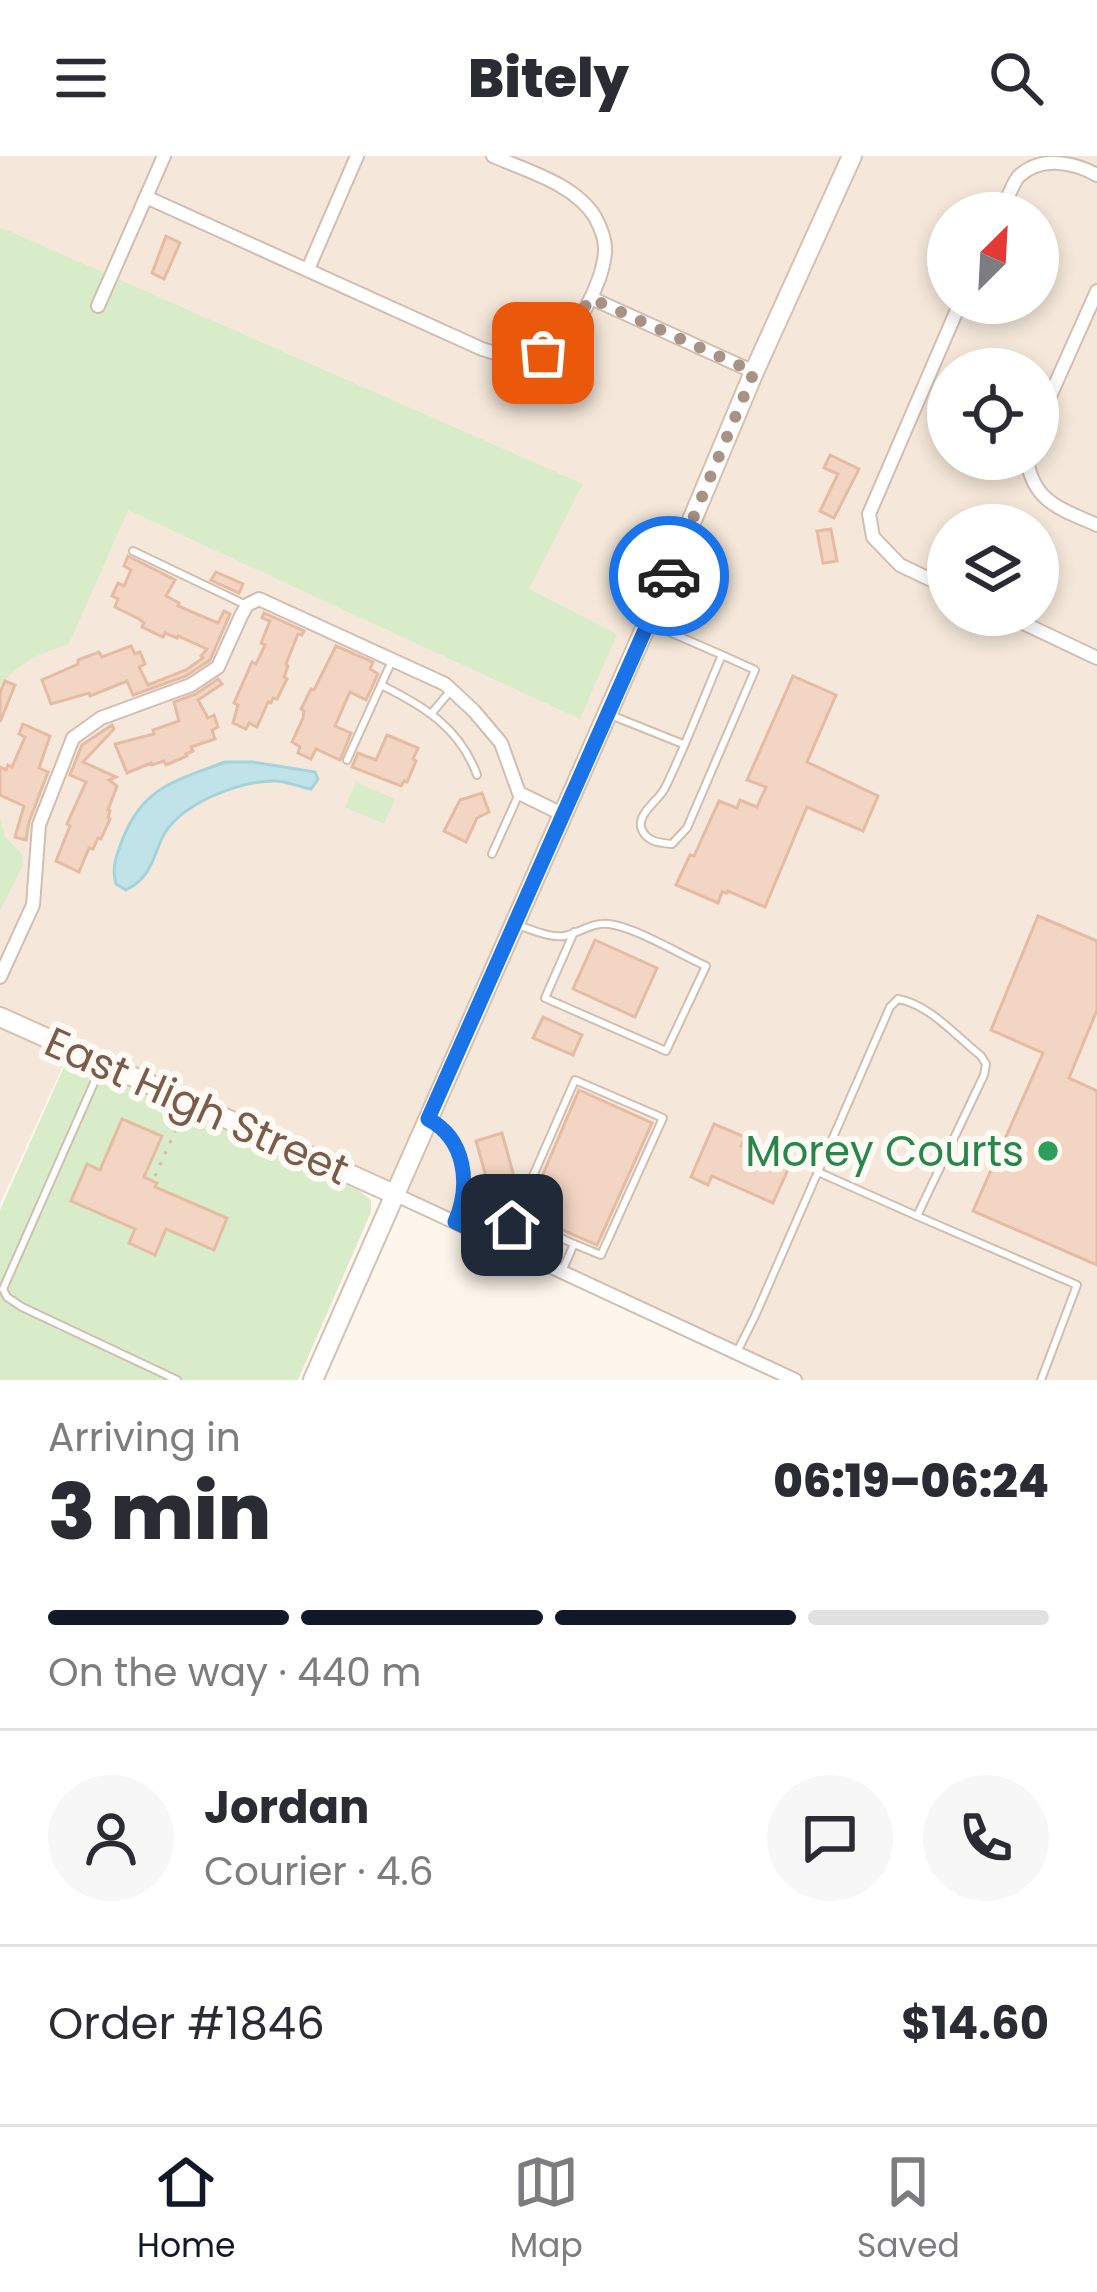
<!DOCTYPE html>
<html lang="en">
<head>
<meta charset="utf-8">
<style>
	:root { --surface:#fff; --page:#f7f7f7; --text:#2b2b33; --muted:#7c7c81; --line:#e1e1e2; --accent:#111827 }
	body { margin:0; font-family:Poppins,sans-serif; background:var(--page); color:var(--text); height:100vh; display:flex; flex-direction:column; font-size:45px; white-space:nowrap }
	* { box-sizing:border-box; margin:0 }
	p { font-size:39px; color:var(--muted) }
	.icon { flex:none; width:66px; height:66px; fill:none; stroke:currentColor; stroke-width:2; stroke-linecap:round; stroke-linejoin:round }
	.map { position:relative; height:1224px; overflow:hidden }
	.sheet { display:flex; flex-direction:column; background:var(--surface); flex:1 }
	.sheet>* { flex:none }
	.needle { width:78px; rotate:24deg }
	.buttons { position:absolute; left:927px; top:36px; display:grid; gap:24px }
	.buttons a { display:grid; place-items:center; width:132px; height:132px; border-radius:50%; background:var(--surface); box-shadow:0 6px 18px #0003; font-size:60px }
	.pin { position:absolute; display:grid; place-items:center; width:102px; height:102px; color:#fff; margin:-51px; border-radius:24px; box-shadow:0 6px 18px #0006 }
	.courier { position:absolute; display:grid; place-items:center; width:120px; height:120px; margin:-60px; border:9px solid #1a73e8; border-radius:50%; background:#fff; color:#222; box-shadow:0 3px 15px #0007 }
	.headline em { font-style:normal; font-weight:800 }
	.headline div { display:flex; flex-direction:column-reverse }
	.headline { display:flex; align-items:center; justify-content:space-between; height:204px; padding:0 48px }
	h1 { font-size:78px; font-weight:800; line-height:90px }
	.bar { display:grid; grid-template-columns:repeat(4,1fr); gap:18px 12px; align-content:center; height:144px; padding:0 48px }
	.bar i { height:15px; border-radius:9px; background:var(--line) }
	.bar .current { background:var(--accent) }
	.bar p { grid-column:span 4 }
	.line { display:flex; align-items:center; gap:30px; padding:0 48px; border-top:3px solid var(--line) }
	.line div { flex:1 }
	.round { display:grid; place-items:center; flex:none; width:126px; height:126px; border-radius:63px; background:var(--page) }
	header { display:flex; justify-content:space-between; align-items:center; height:156px; padding:0 48px; background:var(--surface); font-size:54px; font-weight:800 }
	.tab-bar { display:flex; justify-content:space-around; align-items:center; height:168px; border-top:3px solid var(--line); background:var(--surface); font-size:33px; color:var(--muted) }
	.tab-bar a { display:grid; justify-items:center; gap:6px }
	.tab-bar .current { color:var(--accent) }
	.map>svg:first-child { display:block }
	.residential { fill:#f5e8da; fill-rule:evenodd }
	.green { fill:#d8ecc9 }
	.water { fill:#bfe3e8; stroke:#a5d3da; stroke-width:3 }
	.building { fill:#f3d5c3; stroke:#e6bba3; stroke-width:3 }
	.lines { fill:none; stroke-linecap:round; stroke-linejoin:round }
	.lane-casing { stroke:#d1beb0; stroke-width:10 }
	.street-casing { stroke:#d1beb0; stroke-width:16 }
	.secondary-casing { stroke:#d6c0b0; stroke-width:22 }
	.path { stroke:#d9b8a5; stroke-width:3; stroke-dasharray:3 9; stroke-linecap:butt }
	.lane { stroke:#fff; stroke-width:6 }
	.street { stroke:#fff; stroke-width:12 }
	.secondary { stroke:#fff; stroke-width:18 }
	.done { stroke:#a89285; stroke-width:12; stroke-dasharray:0 21.6 }
	.route { stroke:#1a73e8; stroke-width:15 }
	.leisure-dot { fill:#2e9e5b; stroke:#fffaf3; stroke-width:4.5 }
	.labels { text-anchor:middle; dominant-baseline:central; stroke-width:12; stroke-linejoin:round; paint-order:stroke }
	.street-label { font-size:42px; fill:#7a5c4d; stroke:#fffaf3 }
	.leisure-label { font-size:42px; fill:#27864d; stroke:#fffaf3; text-anchor:end }
</style>
</head>
<body>
<header><svg class="icon" aria-label="menu" viewBox="0 0 24 24"><path d="M4 6h16M4 12h16M4 18h16"/></svg>Bitely<svg class="icon" aria-label="search" viewBox="0 0 24 24"><circle cx="10" cy="10" r="6"/><path d="M15 15l6 6"/></svg></header>
<div class="map">
<svg width="1097" height="1224" viewBox="0 0 1097 1224">
	<rect width="100%" height="100%" fill="#fdf6ec"/>
	<!-- residential -->
	<path class="residential" d="M0 0H1097V1224H795L70 894 0 1048ZM948 57H1038V147H948ZM948 213H1038V303H948ZM948 369H1038V459H948Z"/>
	<!-- green -->
	<g class="green">
		<path d="M0 71 583 328 529 433 617 478 580 563 128 354 69 488C41 497 17 506 0 531Z"/>
		<path d="M356 626 395 643 384 668 345 651Z"/>
		<path d="M0 661 5 681 22 698 23 709 0 755Z"/>
		<path d="M69 900 358 1034 371 1044V1056L298 1224H0V1054Z"/>
	</g>
	<!-- water -->
	<path class="water" d="M225 606H253L315 616 318 623 311 633C299 631 287 625 275 625 238 625 179 648 162 682 152 705 150 722 126 734L116 728C111 711 117 698 123 682 144 630 176 625 225 606Z"/>
	<!-- building -->
	<g class="building">
		<path d="M166 80 180 87 164 123 152 117Z"/>
		<path d="M830 299 859 313 834 362 820 355 838 318 824 312Z"/>
		<path d="M831 373 837 405 823 407 817 375Z"/>
		<path d="M128 400 175 424 166 440 179 447 178 450 218 467 224 455 230 458 210 504 186 520 133 539 127 525 90 540 89 537 51 548 42 524 78 508V504L99 496 102 501 131 490 135 498 140 496 145 508 139 511 148 529 186 514 203 502 201 500 207 493 178 480 177 482 165 477 163 481 142 471 144 467 139 463 115 451 118 443 112 440 118 427 124 430 131 414 124 410Z"/>
		<path d="M216 416 243 428 239 437 211 424Z"/>
		<path d="M264 457 304 475 302 479 298 478 286 508 288 510 284 521 287 523 277 543 273 542 271 547 268 546 257 571 249 567 246 573 233 567 238 549 234 547 252 506 256 508 265 489 261 487 270 465 262 462Z"/>
		<path d="M336 490 373 506 370 513 378 518 366 544 350 536 335 570 351 577 340 604 316 593 311 603 298 597 300 591 292 586 303 562 304 555 301 553 311 533 314 534Z"/>
		<path d="M793 520 836 539 807 606 878 640 863 675 807 651 765 751 728 735 727 737 722 736 718 747 676 729 690 699 694 700 719 645 737 652 740 644 757 651 766 631 747 624Z"/>
		<path d="M218 523 222 528 198 544 208 562 214 559 218 571 212 574 215 583 191 591 193 595 186 598 187 600 166 609 164 605 152 609 151 607 127 617 115 588 154 578 153 574 179 565 174 546 196 538Z"/>
		<path d="M5 525 15 529 0 566V537Z"/>
		<path d="M23 568 50 580 39 612 48 616 29 666 26 684 15 681 24 650 0 639V611L6 614 8 609 12 611 25 581 19 578Z"/>
		<path d="M112 569 114 573 83 606 116 621 109 624 117 630 108 654 110 655 108 662 110 663 101 683 98 682 93 693 89 692 79 716 56 705 70 670 67 668 86 626 70 619 82 589Z"/>
		<path d="M387 579 418 592 413 603 416 605 407 626 404 625 401 630 352 611 358 597 376 604Z"/>
		<path d="M482 637 489 656 477 662 466 686 444 675 460 644Z"/>
		<path d="M1038 760 1097 785V854L1069 922 1097 935V1109L973 1055 1043 897 991 874Z"/>
		<path d="M595 784 657 812 635 861 573 833Z"/>
		<path d="M543 861 582 879 573 899 533 882Z"/>
		<path d="M579 934 652 967 597 1089 526 1058Z"/>
		<path d="M122 963 162 980 144 1021 157 1027 155 1031 227 1062 214 1094 166 1073 155 1099 129 1087 135 1073 71 1045 87 1008 100 1014Z"/>
		<path d="M714 968 745 981 741 990 789 1011 773 1047 712 1020 708 1029 691 1021Z"/>
		<path d="M502 977 515 1024 489 1031 476 985Z"/>
	</g>
	<g class="lines">
		<!-- lane casing -->
		<g class="lane-casing">
			<g id="lane">
				<path d="M133 395 244 448"/>
				<path d="M651 468 722 499C703 543 686 589 665 632 659 644 638 657 641 671 645 686 660 687 672 688L687 672 755 514 722 499"/>
				<path d="M381 529C424 550 460 572 477 619"/>
				<path d="M432 557 451 534"/>
				<path d="M608 558 683 588"/>
				<path d="M347 604 391 507"/>
				<path d="M492 698 518 640"/>
				<path d="M517 769C531 773 549 782 564 780 580 777 592 766 609 768 635 771 681 799 706 810L666 895 545 842 574 776"/>
				<path d="M101 911 3 1133 7 1141 22 1151 177 1224"/>
				<path d="M430 965C467 986 471 1031 455 1066"/>
				<path d="M818 1016 917 1060"/>
				<path d="M515 1061 575 924 663 962 601 1099 574 1088"/>
				<path d="M505 1086 515 1061 574 1088 563 1113"/>
				<path d="M738 1194 755 1160 890 851 898 843C929 848 957 881 981 900L986 908 984 919 917 1060 1077 1129 1041 1224"/>
			</g>
		</g>
		<!-- street casing -->
		<g class="street-casing">
			<g id="street">
				<path d="M146 41 482 193C503 200 523 205 545 196 574 184 603 127 605 96 606 84 601 72 595 61 575 28 527 15 493 0"/>
				<path d="M1001 57C1006 46 1011 31 1018 21 1040 0 1071 5 1097 19"/>
				<path d="M308 113 357 0"/>
				<path d="M591 142 754 216"/>
				<path d="M98 150 164 0"/>
				<path d="M1038 267 1097 135"/>
				<path d="M1027 303C1033 346 1061 353 1097 369"/>
				<path d="M948 432 900 409 873 381 869 358 960 147"/>
				<path d="M1006 459 1097 502"/>
				<path d="M0 821 33 749 39 669 73 582 101 562 191 529 218 511 241 460 247 449 259 443 445 528 474 555 501 587 519 637 562 658"/>
				<path d="M394 1038 795 1224"/>
			</g>
		</g>
		<!-- secondary casing -->
		<g class="secondary-casing">
			<g id="secondary">
				<path d="M0 861 394 1038"/>
				<path d="M313 1224 674 407 754 216 852 0"/>
			</g>
		</g>
		<!-- path -->
		<path class="path" d="M155 1020 181 962"/>
		<!-- lane -->
		<use href="#lane" class="lane"/>
		<!-- street -->
		<use href="#street" class="street"/>
		<!-- secondary -->
		<use href="#secondary" class="secondary"/>
	</g>
	<g class="lines">
		<!-- done -->
		<path class="done" d="M543 197 571 176 590 142 754 216 669 420"/>
		<!-- route -->
		<path class="route" d="M512 1069 504 1089 455 1066C471 1029 466 983 428 963L669 420"/>
	</g>
	<!-- markers -->
	<circle class="leisure-dot" cx="1048" cy="995" r="12"/>
	<g class="labels">
		<!-- street labels -->
		<g class="street-label">
			<text transform="translate(197 950) rotate(24)">East High Street</text>
		</g>
		<!-- leisure labels -->
		<g class="leisure-label">
			<text x="1024" y="995">Morey Courts</text>
		</g>
	</g>
</svg>
<div class="buttons">
<a><svg class="needle" viewBox="-14 -14 28 28"><path d="M0-13l5 13h-10z" fill="#e53935"/><path d="M0 13l5-13h-10z" fill="#7c7c81"/></svg></a>
<a><svg class="icon" aria-label="locate" viewBox="0 0 24 24"><circle cx="12" cy="12" r="6"/><path d="M12 2v4M12 18v4M2 12h4M18 12h4"/></svg></a>
<a><svg class="icon" aria-label="layers" viewBox="0 0 24 24"><path d="M12 4l9 5-9 5-9-5zM3 14l9 5 9-5"/></svg></a>
</div>
<div class="pin" style="left:543px;top:197px;background:#ea580c"><svg class="icon" aria-label="bag" viewBox="0 0 24 24"><path d="M5 8h14l-1 12H6zM9 8a3 3 0 0 1 6 0"/></svg></div>
<div class="pin" style="left:512px;top:1069px;background:#1f2937"><svg class="icon" aria-label="home" viewBox="0 0 24 24"><path d="M3 11l9-7 9 7M6 9v11h12V9"/></svg></div>
<div class="courier" style="left:669px;top:420px"><svg class="icon" aria-label="car" viewBox="0 0 24 24"><path d="M5 17H2v-5l4-1 3-4h7l3 4 3 1v5h-3M9 17h6M6 11h13"/><circle cx="7" cy="17" r="2"/><circle cx="17" cy="17" r="2"/></svg></div>
</div>
<section class="sheet">
<div class="headline"><div><h1>3 min</h1><p>Arriving in</p></div><em>06:19–06:24</em></div>
<div class="bar"><i class="current"></i><i class="current"></i><i class="current"></i><i></i><p>On the way · 440 m</p></div>
<div class="line" style="height:216px"><a class="round"><svg class="icon" aria-label="person" viewBox="0 0 24 24"><circle cx="12" cy="8" r="4"/><path d="M4 21q1-7 8-7t8 7"/></svg></a><div><b>Jordan</b><p>Courier · 4.6</p></div><a class="round"><svg class="icon" aria-label="chat" viewBox="0 0 24 24"><path d="M4 5h16v11H9l-5 4z"/></svg></a><a class="round"><svg class="icon" aria-label="phone" viewBox="0 0 24 24"><path d="M5 4h4l2 5-3 2q2 4 5 5l2-3 5 2v4C11 20 4 13 5 4z"/></svg></a></div>
<div class="line" style="height:156px"><div>Order #1846</div><b>$14.60</b></div>
</section>
<nav class="tab-bar">
<a class="current"><svg class="icon" aria-label="home" viewBox="0 0 24 24"><path d="M3 11l9-7 9 7M6 9v11h12V9"/></svg>Home</a>
<a><svg class="icon" aria-label="map" viewBox="0 0 24 24"><path d="M3 6l6-2 6 2 6-2v14l-6 2-6-2-6 2zM9 4v14M15 6v14"/></svg>Map</a>
<a><svg class="icon" aria-label="saved" viewBox="0 0 24 24"><path d="M7 4h10v16l-5-4-5 4z"/></svg>Saved</a>
</nav>
</body>
</html>
